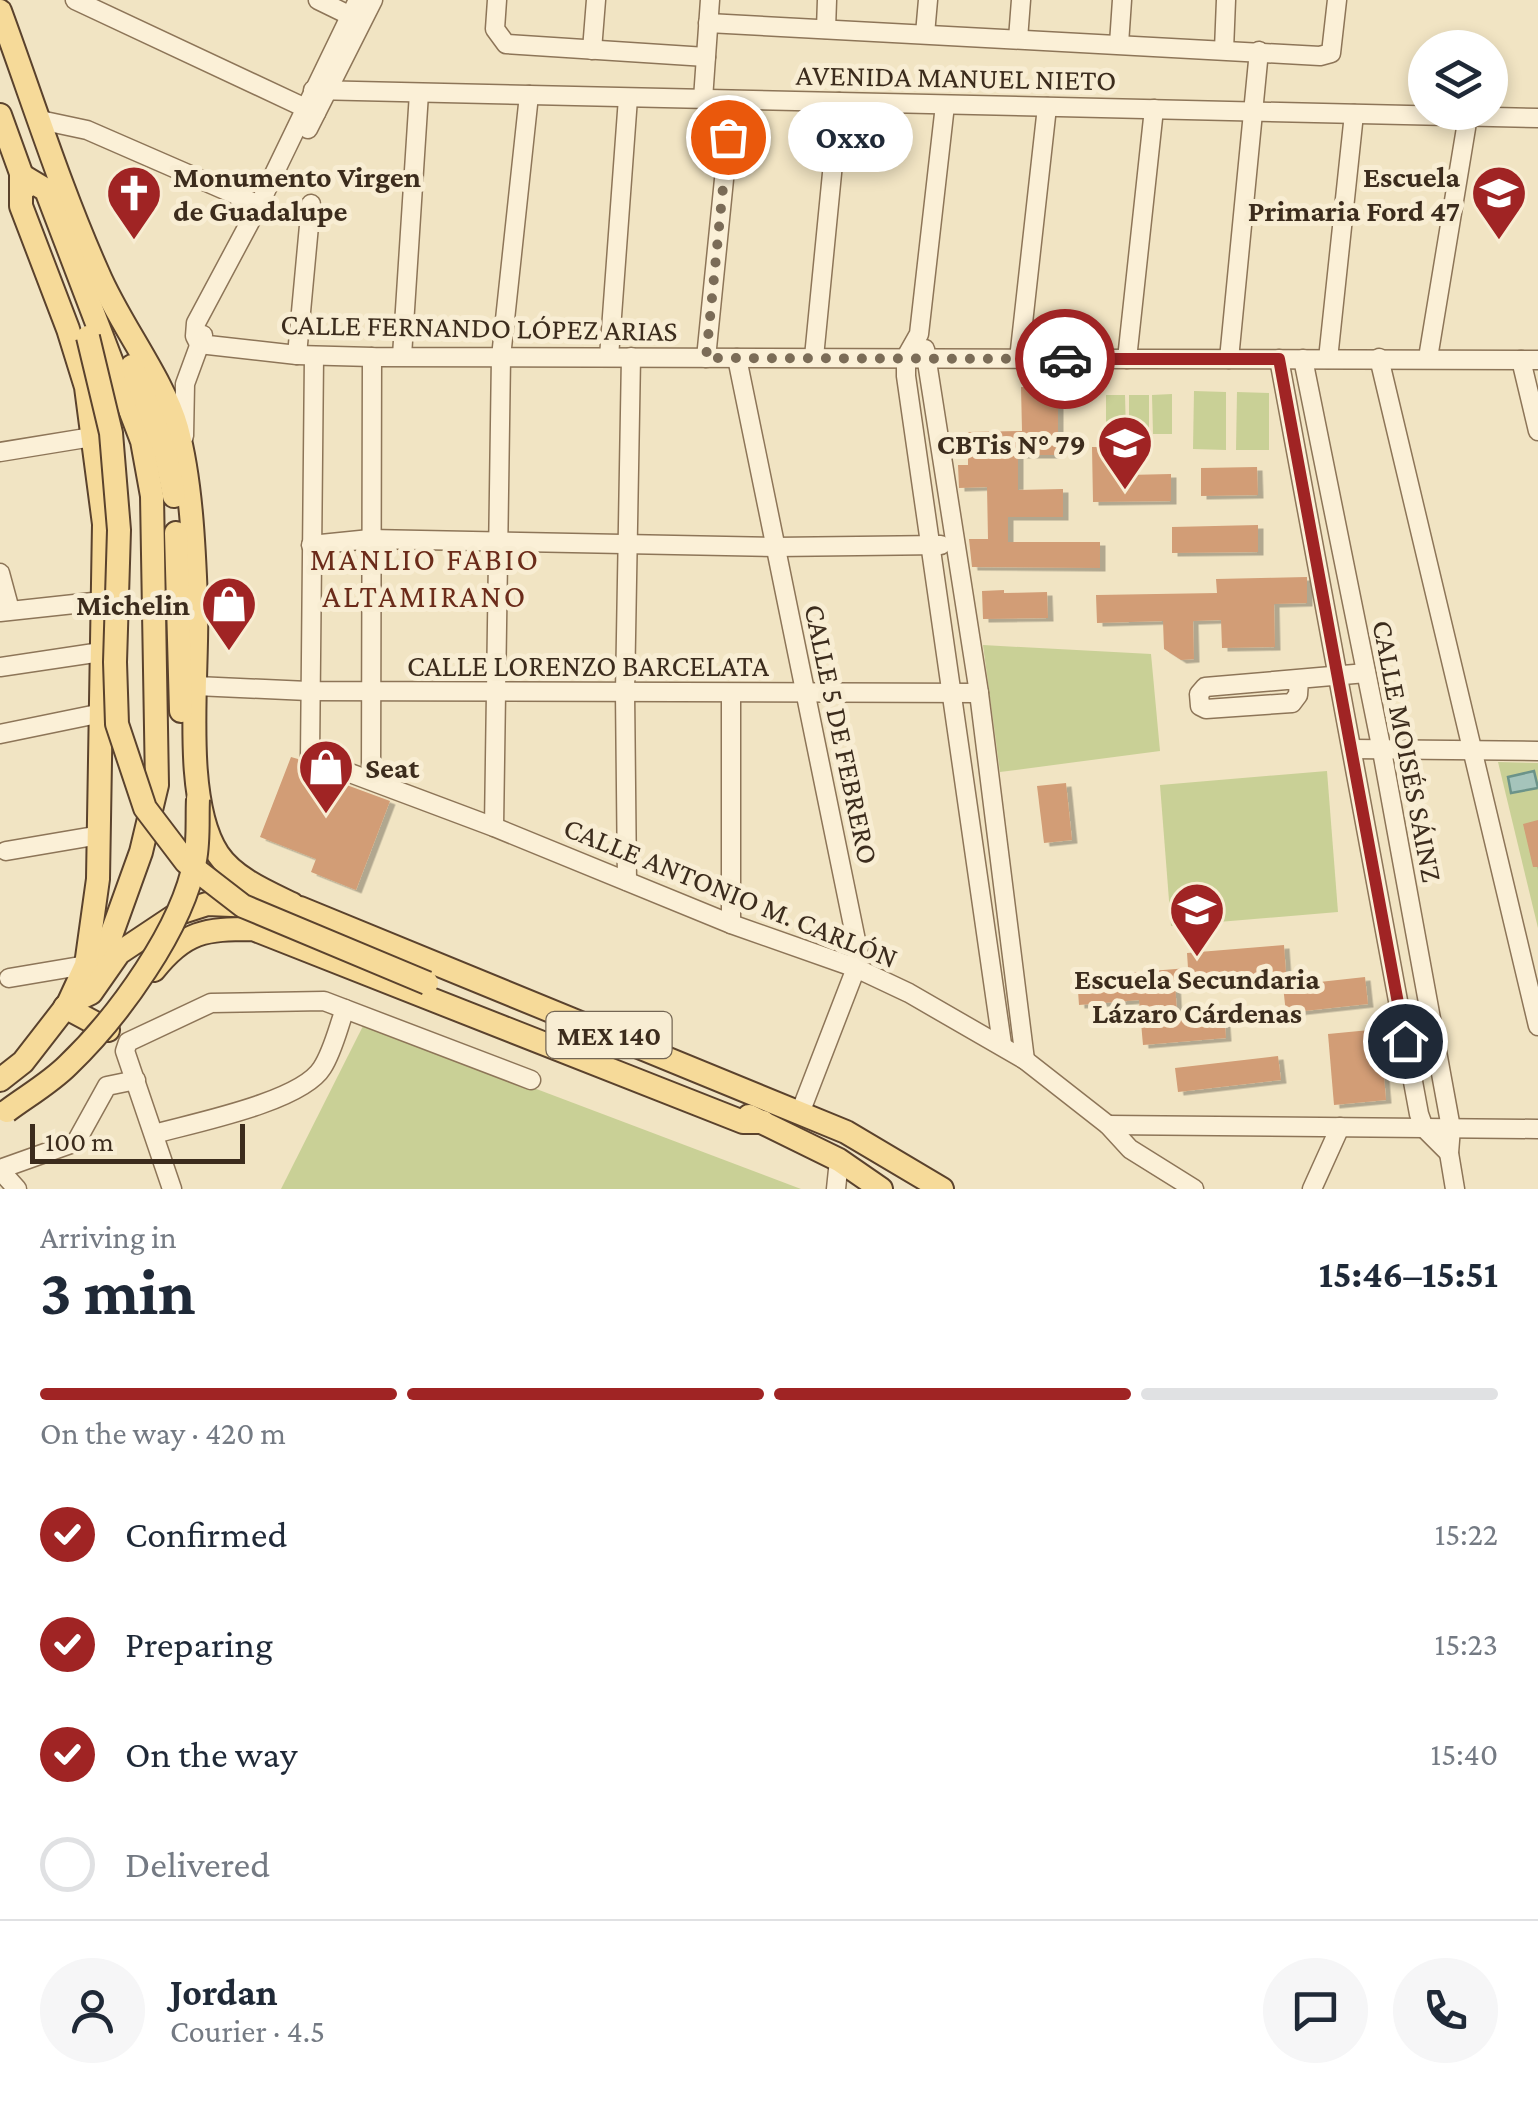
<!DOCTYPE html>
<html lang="en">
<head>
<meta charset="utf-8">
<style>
	:root { --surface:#fff; --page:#f6f6f7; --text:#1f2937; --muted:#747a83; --line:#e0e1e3; --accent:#a02424 }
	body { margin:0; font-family:"Crimson Pro",serif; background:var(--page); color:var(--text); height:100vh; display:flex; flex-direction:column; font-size:38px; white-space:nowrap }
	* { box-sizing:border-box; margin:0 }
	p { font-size:32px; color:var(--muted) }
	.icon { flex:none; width:55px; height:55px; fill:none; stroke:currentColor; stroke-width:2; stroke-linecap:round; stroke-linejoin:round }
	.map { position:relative; height:1189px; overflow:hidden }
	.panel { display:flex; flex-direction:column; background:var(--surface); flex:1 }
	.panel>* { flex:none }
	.buttons { position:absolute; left:1408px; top:30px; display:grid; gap:20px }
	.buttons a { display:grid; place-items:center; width:100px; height:100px; border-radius:50%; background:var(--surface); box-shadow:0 5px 15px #0003; font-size:50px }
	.scale { position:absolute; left:30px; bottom:25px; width:215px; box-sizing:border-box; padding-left:10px; border:5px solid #3c2c1d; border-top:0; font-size:28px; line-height:35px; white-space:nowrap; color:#3c2c1d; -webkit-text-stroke:8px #f8edd3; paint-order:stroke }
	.pin { position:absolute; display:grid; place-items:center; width:85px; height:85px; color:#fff; margin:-42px; border:5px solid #fff; border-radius:50%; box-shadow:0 2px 10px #0007 }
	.courier { position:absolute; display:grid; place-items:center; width:100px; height:100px; margin:-50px; border:8px solid #a02424; border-radius:50%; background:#fff; color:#222; box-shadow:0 2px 12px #0007 }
	.bubble { position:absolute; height:70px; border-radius:35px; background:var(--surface); box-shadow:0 5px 15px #0003; font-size:32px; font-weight:700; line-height:70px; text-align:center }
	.summary em { font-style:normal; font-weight:700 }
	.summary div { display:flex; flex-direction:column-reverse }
	.summary { display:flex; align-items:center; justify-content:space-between; height:170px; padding:0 40px }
	h1 { font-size:65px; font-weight:700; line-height:75px }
	.bar { display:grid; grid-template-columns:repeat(4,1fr); gap:15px 10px; align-content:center; height:120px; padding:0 40px }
	.bar i { height:12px; border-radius:8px; background:var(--line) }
	.bar .on { background:var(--accent) }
	.bar p { grid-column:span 4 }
	.line { display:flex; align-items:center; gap:25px; padding:0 40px; border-top:2px solid var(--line) }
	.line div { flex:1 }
	.round { display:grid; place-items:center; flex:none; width:105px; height:105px; border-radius:52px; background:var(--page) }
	ol { padding:0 40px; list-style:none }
	li { display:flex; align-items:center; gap:30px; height:110px }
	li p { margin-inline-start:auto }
	li .icon { padding:10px; border-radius:50%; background:var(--accent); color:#fff; stroke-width:4 }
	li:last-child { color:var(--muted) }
	li i { width:55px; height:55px; border:5px solid var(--line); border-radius:50% }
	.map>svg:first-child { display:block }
	.green { fill:#c9d096 }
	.water { fill:#a5c4bb; stroke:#6b9389; stroke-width:2.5 }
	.building { fill:#d29d76; filter:url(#shadow) }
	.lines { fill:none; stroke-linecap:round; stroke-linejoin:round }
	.minor-casing { stroke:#8d7558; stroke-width:21 }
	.major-casing { stroke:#5a422d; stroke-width:26 }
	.minor { stroke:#fbf0d7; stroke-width:18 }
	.major { stroke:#f6da99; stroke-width:22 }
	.major-bridge-casing { stroke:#5a422d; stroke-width:26; stroke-linecap:butt }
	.major-bridge { stroke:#f6da99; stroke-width:22 }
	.done { stroke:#7b6c57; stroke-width:10; stroke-dasharray:0 18 }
	.route { stroke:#a02424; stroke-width:12 }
	.labels { text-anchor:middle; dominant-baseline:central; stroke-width:10; stroke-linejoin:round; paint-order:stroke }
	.shield { fill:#f8edd3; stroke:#746654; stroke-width:2.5 }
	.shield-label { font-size:28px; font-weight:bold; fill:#3c2c1d }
	.street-label { font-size:30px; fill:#3c2c1d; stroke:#f8edd3 }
	.poi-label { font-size:30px; font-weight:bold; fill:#3c2c1d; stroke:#f8edd3; text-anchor:end }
	.neighbourhood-label { font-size:32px; letter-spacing:2.5px; fill:#6b2b1a; stroke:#f8edd3 }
</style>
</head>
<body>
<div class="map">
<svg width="1538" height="1189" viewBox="0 0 1538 1189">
	<defs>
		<filter id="shadow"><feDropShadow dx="5.5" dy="3.5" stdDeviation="0" flood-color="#0004"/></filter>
	</defs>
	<rect width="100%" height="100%" fill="#f1e4c3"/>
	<!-- green -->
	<g class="green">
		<path d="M1194 391 1226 392V450L1193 449Z"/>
		<path d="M1237 392 1269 393V450H1236Z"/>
		<path d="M1172 394V434H1153L1152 395Z"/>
		<path d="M1106 395H1125L1126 433H1106Z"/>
		<rect x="1129" y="395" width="20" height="38"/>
		<path d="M983 645 1151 654 1160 751 1000 772Z"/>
		<path d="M1498 762 1538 763V928Z"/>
		<path d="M1327 771 1338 912 1171 926 1160 785Z"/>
		<path d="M364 1024 801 1189H281Z"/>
	</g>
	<!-- water -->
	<path class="water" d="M1534 771 1538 788 1511 793 1508 777Z"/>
	<!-- building -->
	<g class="building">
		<path d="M1021 387H1058V455H1018V490L1063 489V517H1008V542H1100V568L972 567 969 539H988L987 487 959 488 958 465H968V432L1022 431Z"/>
		<path d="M1092 447H1126L1127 475 1171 474V501L1093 502Z"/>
		<path d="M1257 467 1258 495 1201 496V468Z"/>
		<path d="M1258 525V552L1172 553V527Z"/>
		<path d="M1307 577V603L1274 604 1275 647 1222 648 1221 620 1193 621 1194 659 1181 660 1164 649 1163 621 1097 623 1096 595 1217 593 1216 579Z"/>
		<path d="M1004 590V593L1047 592 1048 618 983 619 982 591Z"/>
		<path d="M291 757 298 759 306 770 390 801 356 890 311 872 316 859 260 837Z"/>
		<path d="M1066 783 1072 840 1044 843 1037 786Z"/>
		<path d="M1538 820V867H1533L1523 824Z"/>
		<path d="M1284 945 1286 973 1175 982 1177 1014 1224 1010 1226 1038 1143 1045 1139 1000 1079 1005 1077 977 1188 968 1187 953Z"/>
		<path d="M1365 977 1368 1004 1286 1013 1283 986Z"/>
		<path d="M1380 1029 1386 1100 1334 1105 1328 1034Z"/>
		<path d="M1278 1056 1281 1080 1178 1092 1175 1068Z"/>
	</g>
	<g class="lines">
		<!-- minor casing -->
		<g class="minor-casing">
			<g id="minor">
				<path d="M75 0 316 113"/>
				<path d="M318 0 357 19"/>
				<path d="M358 0 259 205 196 323 195 336 199 344 297 355 372 357 1538 360"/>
				<path d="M497 0 495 29 506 44 706 57"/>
				<path d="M708 23 1320 56 1331 53 1337 0"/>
				<path d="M826 29 827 0"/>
				<path d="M925 34 928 0"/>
				<path d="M1018 39 1021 0"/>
				<path d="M1119 44 1122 0"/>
				<path d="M592 50 596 0"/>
				<path d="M1224 50 1226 0"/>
				<path d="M313 90 1538 118"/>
				<path d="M703 99 710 0"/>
				<path d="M945 105 919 334 906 357V376L1002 1044"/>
				<path d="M40 120 87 130 259 205"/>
				<path d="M308 129 373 0"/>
				<path d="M925 349 979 693 1025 1060"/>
				<path d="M297 355 311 204"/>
				<path d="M314 356 310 758 494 827 731 924 856 968 909 993 1025 1060 1108 1125 1130 1149 1194 1189"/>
				<path d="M402 356 419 93"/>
				<path d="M609 357 628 98"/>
				<path d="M814 357 839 102"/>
				<path d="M706 358 732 100"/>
				<path d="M737 358 858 950 856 968 800 1113"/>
				<path d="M1379 358 1538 1026"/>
				<path d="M1428 358 1468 116"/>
				<path d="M1019 359 1047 107"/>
				<path d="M1127 359 1154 109"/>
				<path d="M1229 359 1259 51"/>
				<path d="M1279 359 1419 1114 1424 1128 1449 1153"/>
				<path d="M1303 359 1382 751 1451 1128 1449 1153 1455 1189"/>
				<path d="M1328 359 1354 114"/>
				<path d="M1521 360 1538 431"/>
				<path d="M184 436 185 384 203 335"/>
				<path d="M0 452 92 437"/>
				<path d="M311 545 370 539 775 547 941 545"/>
				<path d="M0 573 10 610"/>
				<path d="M0 612 102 601"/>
				<path d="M0 667 101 652"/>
				<path d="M1299 680 1298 695 1292 703 1206 709 1200 706 1199 694 1205 687 1366 673"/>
				<path d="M196 686 308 691 979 693"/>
				<path d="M731 693V924"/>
				<path d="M0 734 102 713"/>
				<path d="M1352 749 1538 751"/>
				<path d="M371 780 372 357"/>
				<path d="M494 827 501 357 529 95"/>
				<path d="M6 851 100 835"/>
				<path d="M627 881 625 692 631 357"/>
				<path d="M9 978 86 965"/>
				<path d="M1108 1125 1538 1129"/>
				<path d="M154 1134C193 1123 301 1102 322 1068 333 1051 338 1028 345 1009"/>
				<path d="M0 1169 76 1142 107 1086 136 1080"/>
				<path d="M0 1170 17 1189"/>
				<path d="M172 1189 125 1051 128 1042 211 1003 324 1001 531 1080"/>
				<path d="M836 1189 839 1160"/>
				<path d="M1312 1189 1340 1127"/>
			</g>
		</g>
		<!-- major casing -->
		<g class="major-casing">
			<g id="major">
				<path d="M0 11C32 98 60 188 98 273 119 323 163 379 177 428 191 480 194 547 196 601 199 669 181 798 218 854 234 878 267 892 292 904"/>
				<path d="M0 115 26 187"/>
				<path d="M21 175 46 190 142 441 152 496 157 785 141 852 109 941 93 966"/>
				<path d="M21 175V206L68 329 86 387 104 524 98 879 86 965 68 1004"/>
				<path d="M132 366 165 450 174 496"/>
				<path d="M176 533 181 711"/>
				<path d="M154 970C185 931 205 929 253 929L743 1122H763"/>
				<path d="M65 1007 108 1030"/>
				<path d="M0 1080 23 1062 68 1004 91 993 119 953 179 913 207 904 300 908 846 1132 942 1189"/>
				<path d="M749 1116 839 1160 881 1189"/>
			</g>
		</g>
		<!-- minor -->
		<use href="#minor" class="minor"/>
		<!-- major -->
		<use href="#major" class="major"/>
		<!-- major-bridge casing -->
		<g class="major-bridge-casing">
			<g id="major-bridge">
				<path d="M88 337 111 433 119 530 115 662 117 724 145 808 186 862 243 906 427 983"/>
				<path d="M7 1111C27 1096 50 1083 68 1065 118 1017 183 928 195 860 199 840 197 818 198 799"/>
			</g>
		</g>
		<!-- major-bridge -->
		<use href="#major-bridge" class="major-bridge"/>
	</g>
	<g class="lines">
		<!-- done -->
		<path class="done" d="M728 137 706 358 1065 359"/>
		<!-- route -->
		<path class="route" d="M1065 359H1279L1405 1041"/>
	</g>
	<!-- icons -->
	<defs>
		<g id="church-pin" transform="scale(2.875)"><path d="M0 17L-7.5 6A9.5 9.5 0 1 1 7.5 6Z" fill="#a02424" stroke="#f8edd3"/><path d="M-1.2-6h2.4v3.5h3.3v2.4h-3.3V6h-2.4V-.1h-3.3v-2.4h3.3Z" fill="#fff"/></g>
		<g id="school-pin" transform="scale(2.875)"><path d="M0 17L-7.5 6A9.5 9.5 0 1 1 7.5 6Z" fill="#a02424" stroke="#f8edd3"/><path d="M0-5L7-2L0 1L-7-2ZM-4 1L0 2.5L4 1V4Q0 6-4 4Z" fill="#fff"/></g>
		<g id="shop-pin" transform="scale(2.875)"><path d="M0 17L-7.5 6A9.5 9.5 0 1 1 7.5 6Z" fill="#a02424" stroke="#f8edd3"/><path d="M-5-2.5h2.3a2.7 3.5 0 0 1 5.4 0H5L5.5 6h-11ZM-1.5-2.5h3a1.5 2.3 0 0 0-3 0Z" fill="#fff"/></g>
	</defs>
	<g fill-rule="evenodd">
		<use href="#church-pin" x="134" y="193"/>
		<use href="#school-pin" x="1499" y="193"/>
		<use href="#school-pin" x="1125" y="443"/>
		<use href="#shop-pin" x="229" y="604"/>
		<use href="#shop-pin" x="326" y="767"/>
		<use href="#school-pin" x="1197" y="910"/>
	</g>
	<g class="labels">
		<!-- shield labels -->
		<rect class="shield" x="546.5" y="1012" width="125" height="46" rx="8"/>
		<g class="shield-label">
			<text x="609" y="1035">MEX 140</text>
		</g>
		<!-- street labels -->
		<g class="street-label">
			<text transform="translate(956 77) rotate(1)">AVENIDA MANUEL NIETO</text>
			<text transform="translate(479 327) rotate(1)">CALLE FERNANDO LÓPEZ ARIAS</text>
			<text x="588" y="665">CALLE LORENZO BARCELATA</text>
			<text transform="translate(842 734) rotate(78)">CALLE 5 DE FEBRERO</text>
			<text transform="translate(1408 751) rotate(79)">CALLE MOISÉS SÁINZ</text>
			<text transform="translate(731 892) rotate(22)">CALLE ANTONIO M. CARLÓN</text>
		</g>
		<!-- poi labels -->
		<g class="poi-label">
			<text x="173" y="176" text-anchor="start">Monumento Virgen<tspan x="173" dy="34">de Guadalupe</tspan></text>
			<text x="1460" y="176">Escuela<tspan x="1460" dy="34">Primaria Ford 47</tspan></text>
			<text x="1086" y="443">CBTis N° 79</text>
			<text x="190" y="604">Michelin</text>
			<text x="365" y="767" text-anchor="start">Seat</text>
			<text x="1197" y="978" text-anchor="middle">Escuela Secundaria<tspan x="1197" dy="34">Lázaro Cárdenas</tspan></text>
		</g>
		<!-- neighbourhood labels -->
		<g class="neighbourhood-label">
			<text x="425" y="559">MANLIO FABIO<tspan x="425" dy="37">ALTAMIRANO</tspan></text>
		</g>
	</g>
</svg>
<div class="buttons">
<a><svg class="icon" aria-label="layers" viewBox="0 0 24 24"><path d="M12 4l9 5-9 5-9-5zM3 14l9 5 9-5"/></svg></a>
</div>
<div class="scale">100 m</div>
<div class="pin" style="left:728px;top:137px;background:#ea580c"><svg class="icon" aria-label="bag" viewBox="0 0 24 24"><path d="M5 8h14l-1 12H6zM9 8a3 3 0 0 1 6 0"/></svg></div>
<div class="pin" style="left:1405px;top:1041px;background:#1f2937"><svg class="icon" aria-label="home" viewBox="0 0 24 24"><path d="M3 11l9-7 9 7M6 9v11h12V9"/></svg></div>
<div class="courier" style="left:1065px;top:359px"><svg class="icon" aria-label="car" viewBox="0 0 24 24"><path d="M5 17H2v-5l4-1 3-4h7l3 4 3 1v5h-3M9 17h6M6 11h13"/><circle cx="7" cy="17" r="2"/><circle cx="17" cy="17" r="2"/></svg></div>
<div class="bubble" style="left:788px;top:102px;width:125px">Oxxo</div>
</div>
<section class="panel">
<div class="summary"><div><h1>3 min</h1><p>Arriving in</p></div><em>15:46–15:51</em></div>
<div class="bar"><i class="on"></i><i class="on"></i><i class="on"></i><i></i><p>On the way · 420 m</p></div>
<ol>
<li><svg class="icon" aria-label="check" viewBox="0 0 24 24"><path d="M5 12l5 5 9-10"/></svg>Confirmed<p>15:22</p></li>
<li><svg class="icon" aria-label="check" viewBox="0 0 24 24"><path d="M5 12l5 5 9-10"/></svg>Preparing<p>15:23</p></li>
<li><svg class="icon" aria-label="check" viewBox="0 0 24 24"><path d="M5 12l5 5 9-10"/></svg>On the way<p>15:40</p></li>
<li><i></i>Delivered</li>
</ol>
<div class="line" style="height:180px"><a class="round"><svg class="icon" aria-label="person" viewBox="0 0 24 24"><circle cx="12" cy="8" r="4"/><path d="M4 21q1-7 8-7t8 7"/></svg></a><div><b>Jordan</b><p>Courier · 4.5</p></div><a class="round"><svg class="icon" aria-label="chat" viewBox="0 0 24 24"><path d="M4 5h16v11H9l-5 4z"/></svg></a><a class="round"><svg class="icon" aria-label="phone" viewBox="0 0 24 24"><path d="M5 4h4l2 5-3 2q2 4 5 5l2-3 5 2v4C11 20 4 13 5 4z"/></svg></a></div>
</section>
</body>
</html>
